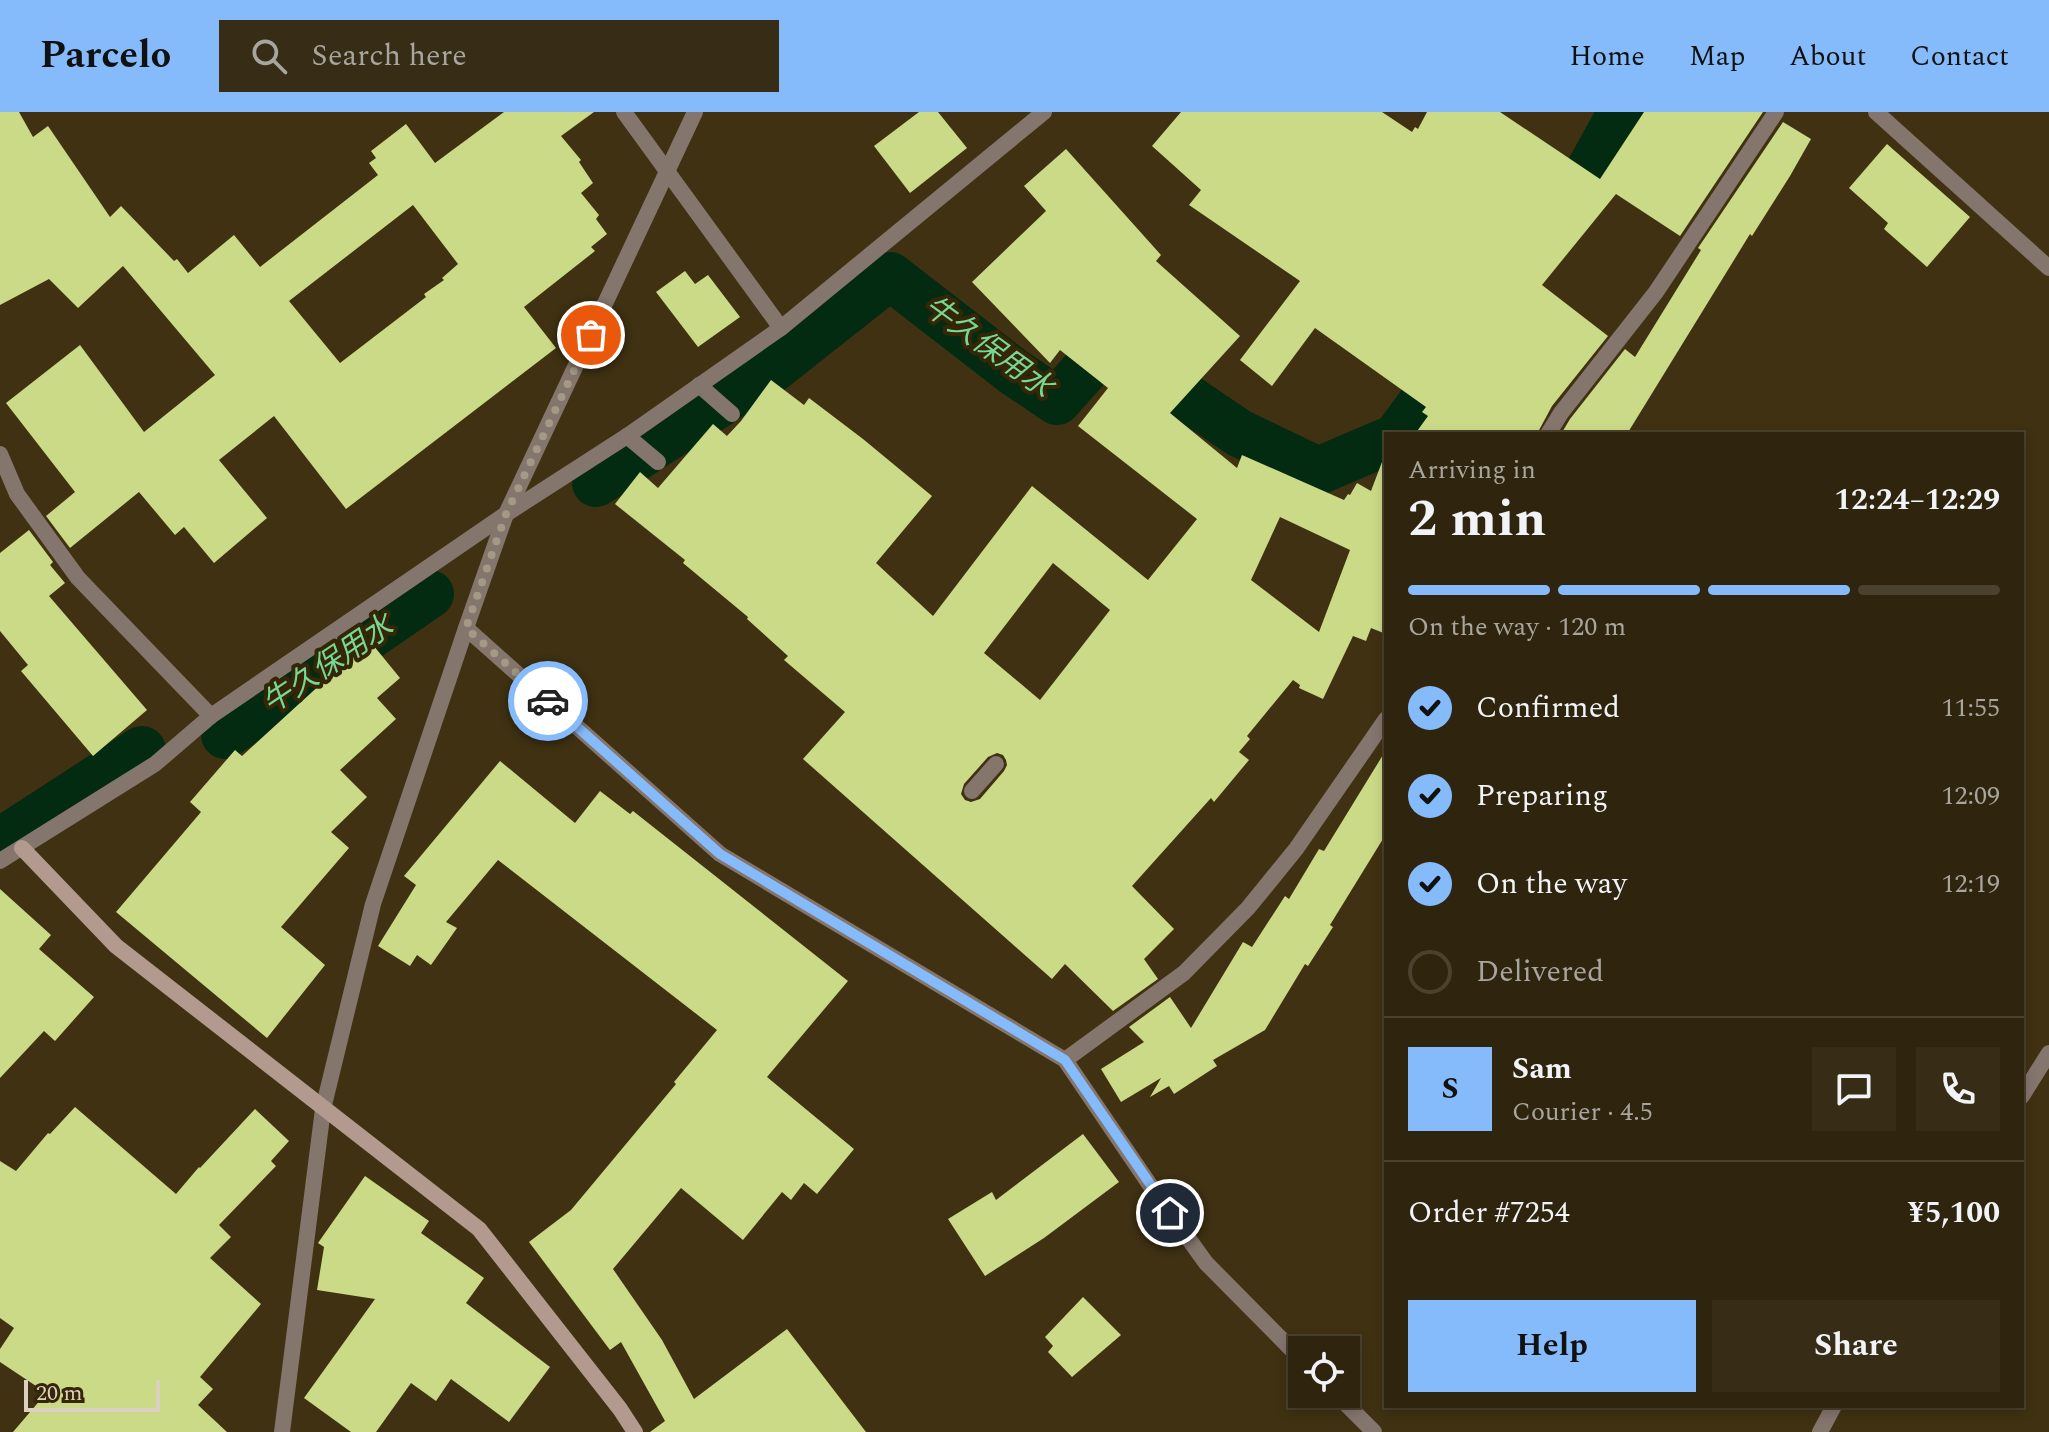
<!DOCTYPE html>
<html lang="en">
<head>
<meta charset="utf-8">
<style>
	:root { --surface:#2f250e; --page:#372d17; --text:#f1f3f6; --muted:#a7a59e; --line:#4a422e; --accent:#86bbfb }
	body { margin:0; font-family:Spectral,"Noto Sans JP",serif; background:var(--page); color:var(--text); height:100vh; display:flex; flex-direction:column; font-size:30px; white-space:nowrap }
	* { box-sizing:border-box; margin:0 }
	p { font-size:26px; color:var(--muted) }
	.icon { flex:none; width:44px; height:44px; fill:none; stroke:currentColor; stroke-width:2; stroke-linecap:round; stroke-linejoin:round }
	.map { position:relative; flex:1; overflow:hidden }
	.sheet { position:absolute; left:1384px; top:320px; width:640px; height:976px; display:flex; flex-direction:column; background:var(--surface); border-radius:0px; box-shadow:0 4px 12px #0003,0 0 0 2px var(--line) }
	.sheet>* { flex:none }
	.fabs { position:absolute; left:1288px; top:1224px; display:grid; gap:16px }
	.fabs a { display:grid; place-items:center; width:72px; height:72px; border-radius:0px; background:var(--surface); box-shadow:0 4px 12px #0003,0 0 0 2px var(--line); font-size:40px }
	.scale { position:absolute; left:24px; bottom:20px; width:136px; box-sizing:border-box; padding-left:8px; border:4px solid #dad1c1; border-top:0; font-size:22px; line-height:28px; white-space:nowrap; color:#dad1c1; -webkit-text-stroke:6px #352607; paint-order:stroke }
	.pin { position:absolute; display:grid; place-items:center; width:68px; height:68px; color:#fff; margin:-34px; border:4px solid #fff; border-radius:50%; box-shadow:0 2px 8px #0007 }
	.courier { position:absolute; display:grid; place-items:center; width:80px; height:80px; margin:-40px; border:6px solid #86bbfb; border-radius:50%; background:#fff; color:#222; box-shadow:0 2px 10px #0007 }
	.summary em { font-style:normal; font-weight:700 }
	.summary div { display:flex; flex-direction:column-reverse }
	.summary { display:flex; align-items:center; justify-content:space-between; height:136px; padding:0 24px }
	h1 { font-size:52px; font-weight:700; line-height:60px }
	.bar { display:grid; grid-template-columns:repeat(4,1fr); gap:12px 8px; align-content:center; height:96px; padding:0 24px }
	.bar i { height:10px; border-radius:6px; background:var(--line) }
	.bar .on { background:var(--accent) }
	.bar p { grid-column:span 4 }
	.line { display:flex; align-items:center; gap:20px; padding:0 24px; border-top:2px solid var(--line) }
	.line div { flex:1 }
	.round { display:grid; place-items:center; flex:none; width:84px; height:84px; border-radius:0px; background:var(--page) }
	ol { padding:0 24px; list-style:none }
	li { display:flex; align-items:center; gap:24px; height:88px }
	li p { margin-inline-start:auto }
	li .icon { padding:8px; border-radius:50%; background:var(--accent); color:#111; stroke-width:4 }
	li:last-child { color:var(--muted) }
	li i { width:44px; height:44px; border:4px solid var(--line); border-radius:50% }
	.button { display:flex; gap:16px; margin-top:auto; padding:16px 24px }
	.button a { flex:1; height:92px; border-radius:0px; background:var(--accent); color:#111; font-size:32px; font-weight:700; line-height:92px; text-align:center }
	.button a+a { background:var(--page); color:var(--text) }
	header { display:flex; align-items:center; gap:48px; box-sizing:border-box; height:112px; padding:0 40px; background:var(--accent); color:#111 }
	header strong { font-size:38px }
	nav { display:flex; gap:44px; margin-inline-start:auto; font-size:28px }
	.search { width:560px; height:72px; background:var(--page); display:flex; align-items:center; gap:20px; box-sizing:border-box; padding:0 28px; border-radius:0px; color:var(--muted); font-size:30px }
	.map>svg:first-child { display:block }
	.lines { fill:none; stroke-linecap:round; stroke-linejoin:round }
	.canal { stroke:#032b12; stroke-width:48 }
	.building { fill:#cada87; fill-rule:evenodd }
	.street { stroke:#84756d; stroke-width:16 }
	.secondary { stroke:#b29a8e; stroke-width:16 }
	.done { stroke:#a49984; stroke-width:8; stroke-dasharray:0 14.4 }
	.route { stroke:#86bbfb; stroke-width:10 }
	.labels { text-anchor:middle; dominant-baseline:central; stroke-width:8; stroke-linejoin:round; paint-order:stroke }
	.water-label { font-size:30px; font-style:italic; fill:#76d892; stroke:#352607 }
</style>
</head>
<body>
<header>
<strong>Parcelo</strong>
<div class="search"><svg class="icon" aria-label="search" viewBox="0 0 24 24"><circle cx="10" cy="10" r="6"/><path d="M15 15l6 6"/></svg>Search here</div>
<nav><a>Home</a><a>Map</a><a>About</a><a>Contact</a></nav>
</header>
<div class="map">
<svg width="2049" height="1320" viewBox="0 0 2049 1320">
	<rect width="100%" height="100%" fill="#3f3112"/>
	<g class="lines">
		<!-- canal -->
		<g class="canal">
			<path d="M1551 115 1581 74 1622 0"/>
			<path d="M1399 322 1460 239"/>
			<path d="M596 371 771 258 890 164 1014 260 1057 289 1108 232 1239 321 1318 359 1386 330"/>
			<path d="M225 623 430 482"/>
			<path d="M0 730 142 638"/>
		</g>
	</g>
	<!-- building -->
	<g class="building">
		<path d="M0 0H19L33 25 48 14 110 105 121 94 174 149 177 147 188 161 234 123 260 155 378 63 369 51 376 46 371 39 406 12 435 51 504 0H594L561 24 581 48 579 50 593 71 581 81 599 103 596 107 607 122 591 135 595 139 524 195 556 236 346 397 274 304 219 348 267 406 214 451 184 415 175 423 139 380 70 436 46 404 75 380 6 291 80 233 144 320 215 263 123 154 78 196 49 167 0 193ZM413 93 458 152 442 166 444 168 424 182 426 185 340 251 289 189Z"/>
		<path d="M919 0H938L967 36 910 81 874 34Z"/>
		<path d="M1181 0H1382L1412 20 1415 15 1418 17 1427 0H1500L1600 67 1644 0H1763L1680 124 1616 82 1542 173 1608 224 1552 294 1537 322H1415L1428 304 1422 300 1426 295 1315 216 1272 274 1240 248 1300 169 1189 93 1201 78 1152 34Z"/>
		<path d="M1783 10 1811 27 1790 64 1752 124 1750 122 1627 322H1561L1570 307 1625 237 1635 245 1701 138 1698 136Z"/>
		<path d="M1887 32 1970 105 1927 155 1884 117 1888 111 1849 76Z"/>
		<path d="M1066 37 1161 143 1156 149 1240 224 1170 301 1237 356 1242 343 1344 388 1348 382 1350 383 1357 371 1371 379 1382 350 1386 351V522L1371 516 1366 529 1353 524 1323 587 1299 576 1300 573 1293 568 1247 624 1250 627 1239 640 1249 648 1214 690 1211 686 1132 774 1174 817 1144 847 1158 867 1113 899 1065 852 1052 867 803 647 845 600 784 548 788 544 747 507 748 505 683 451 685 448 615 392 640 360 658 376 713 312 727 324 741 309 771 268 804 293 809 286 863 327 932 384 876 451 933 504 1032 374 1148 468 1197 407 1078 314 1108 276 1060 238 1050 251 972 170 1046 99 1024 74ZM1280 405 1350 438 1319 520 1251 468ZM1053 451 1110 498 1040 588 984 541ZM997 641 1003 643 1006 648 1007 653 1004 659 980 687 971 690 965 688 961 682 964 672 988 645Z"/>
		<path d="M685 159 695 172 708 163 740 205 698 235 656 180Z"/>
		<path d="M29 418 53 450 50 453 65 471 49 484 147 598 93 644 21 559 28 553 0 519V441Z"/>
		<path d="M369 528 400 566 377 586 396 607 340 658 367 685 331 720 349 736 281 815 325 853 267 926 116 800 201 700 190 690 235 638 242 644Z"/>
		<path d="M1386 638V722L1330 813 1333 815 1308 854 1305 852 1265 918 1213 948 1217 954 1174 982 1169 974 1150 985 1161 966 1121 990 1101 957 1144 930 1129 915 1170 885 1191 916 1243 830 1252 835 1285 784 1289 787 1319 737 1324 739Z"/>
		<path d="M500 649 575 711 600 679 630 702 633 699 848 869 767 965 854 1037 817 1082 804 1071 791 1088 782 1080 743 1128 681 1076 613 1157 662 1228 694 1287 787 1217 866 1320H650L665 1309 621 1230 610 1238 529 1130 571 1098 676 972 674 970 717 918 498 748 446 810 457 816 431 853 417 843 410 854 378 834 416 773 404 764Z"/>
		<path d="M0 777 51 823 39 837 94 885 55 929 44 919 0 966Z"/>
		<path d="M75 995 176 1082 199 1055 200 1056 255 997 289 1029 271 1049 276 1054 219 1113 231 1125 210 1146 261 1192 200 1265 213 1277 198 1293 227 1320H13L42 1286 38 1284 42 1278 0 1250V1237L14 1216 0 1206V1049L16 1059 48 1021 50 1022Z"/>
		<path d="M1083 1022 1119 1070 1044 1126 985 1164 948 1107 992 1080 996 1088Z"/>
		<path d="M365 1064 429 1109 421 1121 484 1166 466 1191 550 1255 509 1310 451 1267 436 1289 411 1271 376 1320H351L304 1286 375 1187 317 1178 324 1135 318 1131Z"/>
		<path d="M1083 1185 1121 1223 1072 1265 1048 1240 1053 1234 1045 1225Z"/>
	</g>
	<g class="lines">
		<!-- street -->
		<g class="street">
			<path d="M624 0 781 216"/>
			<path d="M1876 0 2049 156"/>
			<path d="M699 273 732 302"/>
			<path d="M1548 322 1561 301 1656 180 1776 0"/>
			<path d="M627 324 658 350"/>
			<path d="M0 342 17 382 78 466 211 604"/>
			<path d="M466 516 720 742 1065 948 1152 1076 1206 1151 1302 1248"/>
			<path d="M972 679 996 652"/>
			<path d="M0 749 155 652 211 604 506 402 627 324 781 216 1044 0"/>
			<path d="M1065 948 1184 861 1248 796 1296 737 1386 607"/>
			<path d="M2022 984 2049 941"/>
			<path d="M1336 1282 1374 1320"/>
			<path d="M282 1320 323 997 373 792 466 516 506 402 695 0"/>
			<path d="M1820 1320 1834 1294"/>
		</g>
		<!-- secondary -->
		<path class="secondary" d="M22 736 116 834 479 1117 620 1297 635 1320"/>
	</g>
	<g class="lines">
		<!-- done -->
		<path class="done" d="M548 589 466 516 506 402 591 223"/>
		<!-- route -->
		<path class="route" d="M548 589 720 742 1065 948 1170 1101"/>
	</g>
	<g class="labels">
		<!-- water labels -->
		<g class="water-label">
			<text transform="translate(988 235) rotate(36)">牛久保用水</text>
			<text transform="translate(328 553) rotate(-34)">牛久保用水</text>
		</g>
	</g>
</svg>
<div class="fabs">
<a><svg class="icon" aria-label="locate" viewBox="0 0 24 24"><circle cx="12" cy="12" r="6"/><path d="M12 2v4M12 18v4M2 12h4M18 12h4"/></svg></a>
</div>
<div class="scale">20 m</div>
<div class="pin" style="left:591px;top:223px;background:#ea580c"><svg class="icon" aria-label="bag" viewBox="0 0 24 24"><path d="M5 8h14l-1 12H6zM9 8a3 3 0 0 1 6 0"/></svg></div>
<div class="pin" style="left:1170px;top:1101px;background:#1f2937"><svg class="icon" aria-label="home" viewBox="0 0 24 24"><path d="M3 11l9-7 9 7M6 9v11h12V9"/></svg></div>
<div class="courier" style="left:548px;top:589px"><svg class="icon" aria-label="car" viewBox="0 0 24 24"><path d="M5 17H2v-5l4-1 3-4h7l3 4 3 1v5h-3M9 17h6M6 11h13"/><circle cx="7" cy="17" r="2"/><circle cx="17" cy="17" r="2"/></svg></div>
<section class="sheet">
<div class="summary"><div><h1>2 min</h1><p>Arriving in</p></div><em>12:24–12:29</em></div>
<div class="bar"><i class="on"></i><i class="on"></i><i class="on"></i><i></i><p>On the way · 120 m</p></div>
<ol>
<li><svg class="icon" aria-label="check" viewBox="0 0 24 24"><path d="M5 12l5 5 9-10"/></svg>Confirmed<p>11:55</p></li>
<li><svg class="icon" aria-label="check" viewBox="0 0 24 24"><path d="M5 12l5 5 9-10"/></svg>Preparing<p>12:09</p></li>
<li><svg class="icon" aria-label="check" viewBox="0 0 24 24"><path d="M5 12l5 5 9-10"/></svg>On the way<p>12:19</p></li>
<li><i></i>Delivered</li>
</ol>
<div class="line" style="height:144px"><b class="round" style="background:var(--accent);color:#111">S</b><div><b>Sam</b><p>Courier · 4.5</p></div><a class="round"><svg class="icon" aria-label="chat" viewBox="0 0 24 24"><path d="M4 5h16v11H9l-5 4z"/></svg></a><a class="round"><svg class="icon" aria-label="phone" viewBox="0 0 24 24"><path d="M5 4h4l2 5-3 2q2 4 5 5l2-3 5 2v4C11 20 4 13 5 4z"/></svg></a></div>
<div class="line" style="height:104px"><div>Order #7254</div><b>¥5,100</b></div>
<div class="button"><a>Help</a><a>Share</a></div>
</section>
</div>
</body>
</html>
